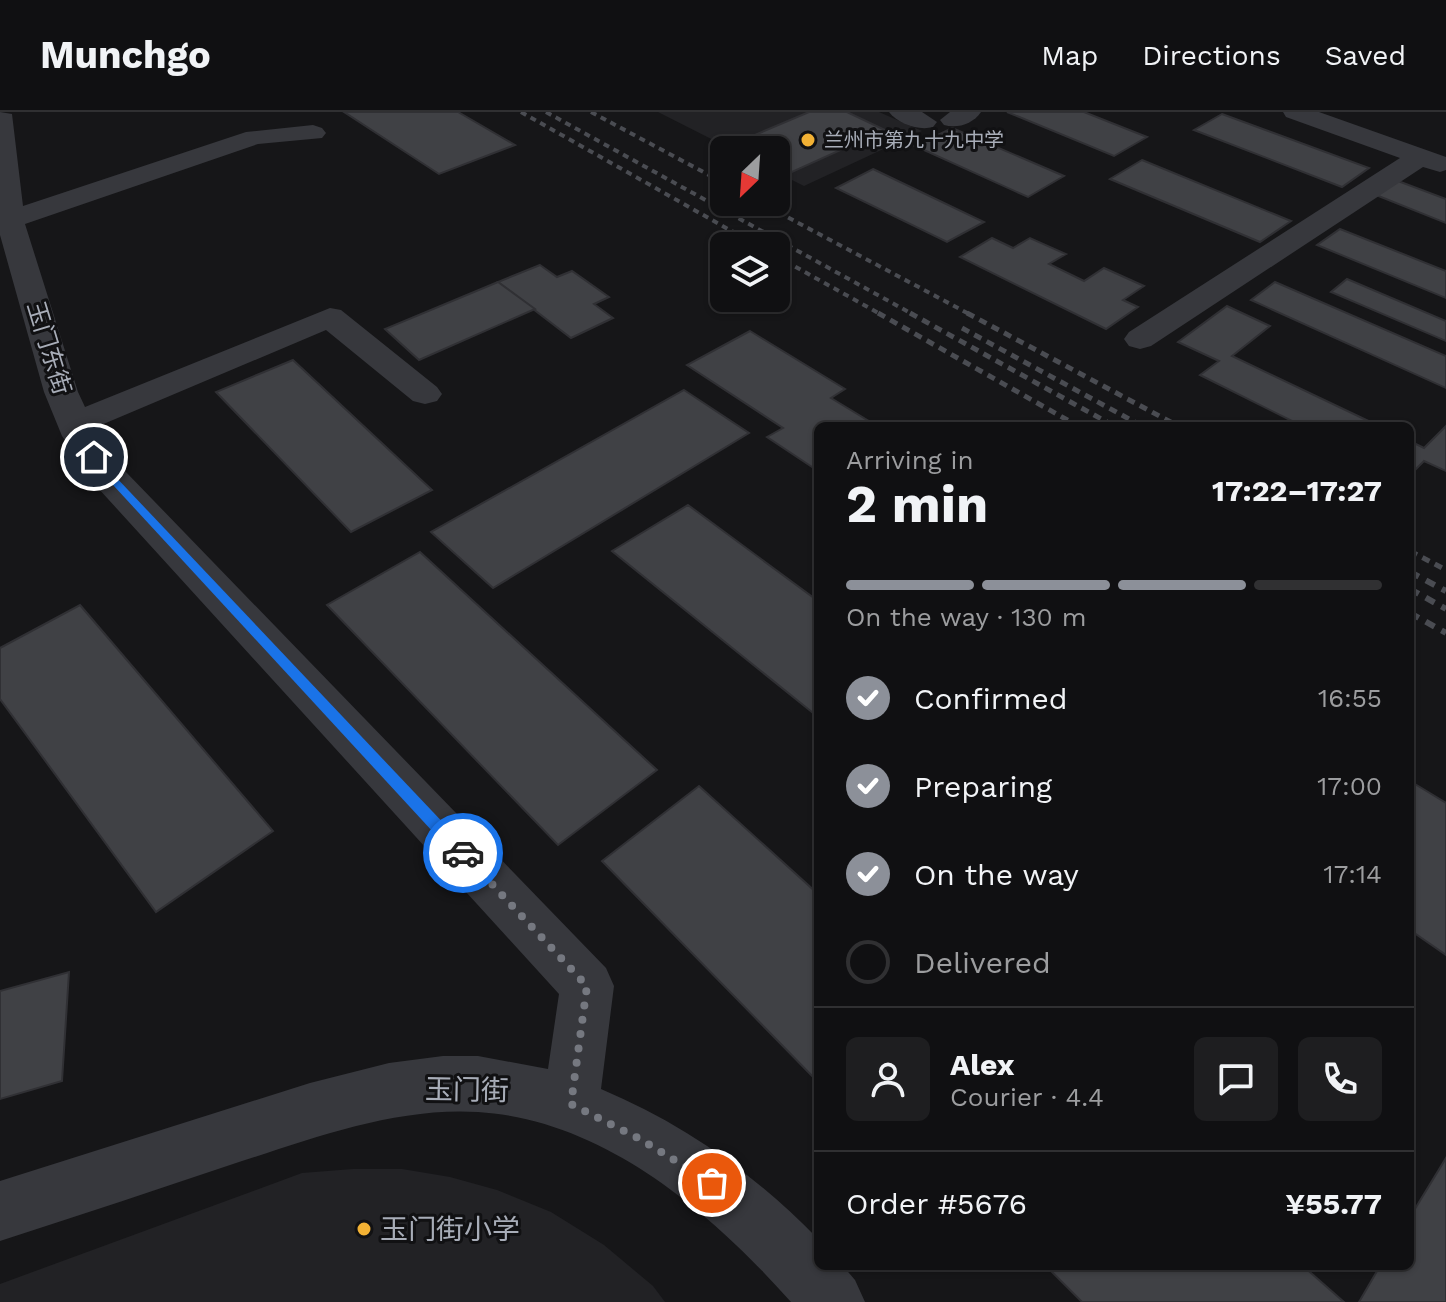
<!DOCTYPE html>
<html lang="en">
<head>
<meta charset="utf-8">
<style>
	:root { --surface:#101012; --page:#1e1e20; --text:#f1f3f6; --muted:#9c9d9f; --line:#303032; --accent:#8c9099 }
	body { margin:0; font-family:"Work Sans","Noto Sans SC",sans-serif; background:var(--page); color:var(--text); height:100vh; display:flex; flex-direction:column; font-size:30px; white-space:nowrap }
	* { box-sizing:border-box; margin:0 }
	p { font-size:26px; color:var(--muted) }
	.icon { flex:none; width:44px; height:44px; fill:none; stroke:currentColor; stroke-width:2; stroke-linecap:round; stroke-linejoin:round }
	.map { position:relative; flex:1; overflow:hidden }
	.sheet { position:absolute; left:814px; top:310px; width:600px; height:848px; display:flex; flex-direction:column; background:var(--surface); border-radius:12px; box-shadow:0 2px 6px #0004,0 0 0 2px var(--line) }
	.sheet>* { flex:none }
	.needle { width:52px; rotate:205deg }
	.fabs { position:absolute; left:710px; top:24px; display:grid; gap:16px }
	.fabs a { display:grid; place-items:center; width:80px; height:80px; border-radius:12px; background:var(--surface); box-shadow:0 2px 6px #0004,0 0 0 2px var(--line); font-size:40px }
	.pin { position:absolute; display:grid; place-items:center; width:68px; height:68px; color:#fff; margin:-34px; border:4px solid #fff; border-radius:50%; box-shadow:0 2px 8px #0007 }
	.courier { position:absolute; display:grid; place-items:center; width:80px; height:80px; margin:-40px; border:6px solid #1a73e8; border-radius:50%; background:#fff; color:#222; box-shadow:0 2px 10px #0007 }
	.summary em { font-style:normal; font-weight:700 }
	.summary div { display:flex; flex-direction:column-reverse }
	.summary { display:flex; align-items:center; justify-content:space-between; height:136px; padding:0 32px }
	h1 { font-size:52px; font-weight:700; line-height:60px }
	.bar { display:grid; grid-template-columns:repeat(4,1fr); gap:12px 8px; align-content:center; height:96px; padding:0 32px }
	.bar i { height:10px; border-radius:6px; background:var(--line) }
	.bar .selected { background:var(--accent) }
	.bar p { grid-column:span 4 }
	.line { display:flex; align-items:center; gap:20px; padding:0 32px; border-top:2px solid var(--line) }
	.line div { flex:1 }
	.round { display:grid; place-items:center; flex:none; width:84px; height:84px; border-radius:12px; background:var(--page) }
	ol { padding:0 32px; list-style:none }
	li { display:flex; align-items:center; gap:24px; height:88px }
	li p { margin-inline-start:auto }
	li .icon { padding:8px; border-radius:50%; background:var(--accent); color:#fff; stroke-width:4 }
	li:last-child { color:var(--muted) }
	li i { width:44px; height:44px; border:4px solid var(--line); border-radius:50% }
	header { display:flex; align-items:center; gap:48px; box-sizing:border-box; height:112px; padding:0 40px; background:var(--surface); border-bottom:2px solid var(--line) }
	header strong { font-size:38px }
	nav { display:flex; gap:44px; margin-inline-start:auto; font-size:28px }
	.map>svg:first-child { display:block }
	.built { fill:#222225 }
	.building { fill:#404145; stroke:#303034; stroke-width:2 }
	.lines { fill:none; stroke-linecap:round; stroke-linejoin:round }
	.minor { fill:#37383d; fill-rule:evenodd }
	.rail-far2 { stroke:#4a4c52; stroke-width:4; stroke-dasharray:6 5; stroke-linecap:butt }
	.rail-far1 { stroke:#4a4c52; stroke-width:5; stroke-dasharray:8 6; stroke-linecap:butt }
	.rail { stroke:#4a4c52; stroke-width:6; stroke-dasharray:10 8; stroke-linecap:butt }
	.route { fill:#1a73e8 }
	.done { stroke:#757880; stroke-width:8; stroke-dasharray:0 14.4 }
	.poi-dot { fill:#f2b134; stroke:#111113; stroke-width:3 }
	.labels { text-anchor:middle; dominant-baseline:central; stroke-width:6; stroke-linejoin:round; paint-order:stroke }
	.far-poi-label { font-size:20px; fill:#a8adb8; stroke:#111113; text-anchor:start }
	.street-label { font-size:24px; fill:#a8adb8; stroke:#111113 }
	.near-street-label { font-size:28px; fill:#a8adb8; stroke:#111113 }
	.near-poi-label { font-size:28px; fill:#a8adb8; stroke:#111113; text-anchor:start }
</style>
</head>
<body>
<header>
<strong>Munchgo</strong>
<nav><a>Map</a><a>Directions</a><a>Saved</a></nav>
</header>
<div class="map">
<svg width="1446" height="1190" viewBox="0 0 1446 1190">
	<rect width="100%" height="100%" fill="#161618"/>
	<!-- built -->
	<g class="built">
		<path d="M658 0H879L922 19 804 74 776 60V38H733Z"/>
		<path d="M353 1057H402L450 1065 497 1078 551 1100 604 1133 653 1174 665 1190H0V1172L302 1061Z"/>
	</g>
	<!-- building -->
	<g class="building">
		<path d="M344 0H458L515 33 439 62Z"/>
		<path d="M809 0H847L885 18 792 60 776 51V38H750L736 31Z"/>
		<path d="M1007 0H1084L1147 25 1114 44Z"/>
		<path d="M1222 2 1369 56 1342 75 1194 18Z"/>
		<path d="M952 16 1064 64 1028 85 915 34Z"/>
		<path d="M1142 48 1291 109 1260 130 1110 67Z"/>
		<path d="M873 57 984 110 947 130 836 76Z"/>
		<path d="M1398 69 1446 87V111L1376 83Z"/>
		<path d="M1340 117 1446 159V186L1317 133Z"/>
		<path d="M992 126 1013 136 1030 126 1066 142 1049 152 1084 169 1104 156 1144 174 1123 188 1138 195 1106 217 960 145Z"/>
		<path d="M540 153 557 165 572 159 609 185 594 192 613 206 571 226 498 170Z"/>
		<path d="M1347 167 1446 209V229L1331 180Z"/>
		<path d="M498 170 535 197 419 248 385 217Z"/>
		<path d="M1275 170 1446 244V276L1251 188Z"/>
		<path d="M1227 194 1270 214 1232 244 1379 314H1302L1200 263 1219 249 1178 230Z"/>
		<path d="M750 219 845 277 831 286 877 314H818V359L767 325 783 316 687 253Z"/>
		<path d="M293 248 432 378 351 420 216 280Z"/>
		<path d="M684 278 749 321 493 476 431 420Z"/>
		<path d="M1446 314V359L1424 349 1410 363V329L1424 336Z"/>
		<path d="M688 393 818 489V605L612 439Z"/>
		<path d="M420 440 657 658 558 733 327 493Z"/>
		<path d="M80 493 273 719 156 800 0 587V536Z"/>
		<path d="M1410 669 1446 691V843L1410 818Z"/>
		<path d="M699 674 818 782V970L602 749Z"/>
		<path d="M69 860 62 969 0 987V879Z"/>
		<path d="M1446 1046V1190H1359L1380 1154H1410V1105Z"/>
		<path d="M1046 1154H1303L1344 1190H1082Z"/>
	</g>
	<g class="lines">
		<!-- minor -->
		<g class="minor">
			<path d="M0 0 12 2 23 94 246 20 313 13 322 16 326 21 322 26 258 32 25 112 78 280 85 295 330 196 341 198 437 275 442 282 437 289 425 292 413 289 326 218 94 316 96 321 124 358 606 856 614 874 601 977C684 1012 755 1062 818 1127V1154H843L855 1168 865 1190H791C711 1100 604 1008 478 1000 397 995 317 1025 242 1049 161 1076 81 1103 0 1129V1069L310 971 389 951 443 944H478L548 957 559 882 98 376 62 324 44 280 0 123Z"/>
			<path d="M889 0H922L937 10 933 15C919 19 898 12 889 0Z"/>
			<path d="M950 0H981C973 12 957 17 944 13L940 8Z"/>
			<path d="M1283 0H1319L1446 45V58L1440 60 1423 55 1151 234 1140 237 1129 234 1124 227 1129 220 1400 46 1286 5Z"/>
		</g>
		<!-- rail-far2 -->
		<g class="rail-far2">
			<path d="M521 0 758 134"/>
			<path d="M546 0 914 203"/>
			<path d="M591 0 724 71"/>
			<path d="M759 90 971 203"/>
			<path d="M776 144 882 203"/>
		</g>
		<!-- rail-far1 -->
		<g class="rail-far1">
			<path d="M878 201 1078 314"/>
			<path d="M910 201 1114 314"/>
			<path d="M967 201 1178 314"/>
			<path d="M962 216 1142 314"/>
			<path d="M1410 439 1446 458"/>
		</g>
		<!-- rail -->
		<g class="rail">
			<path d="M1410 460 1446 479"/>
			<path d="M1410 477 1446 497"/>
			<path d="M1410 501 1446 521"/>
		</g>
	</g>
	<!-- route -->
	<path class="route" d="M94 342 468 737V746H457L90 348V343Z"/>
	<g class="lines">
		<!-- done -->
		<path class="done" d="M463 741 587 874 571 992 640 1027 712 1071"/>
	</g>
	<!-- markers -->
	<g class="poi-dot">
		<circle cx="808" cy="28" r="8"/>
		<circle cx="364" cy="1117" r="8"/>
	</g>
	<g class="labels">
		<!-- far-poi labels -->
		<g class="far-poi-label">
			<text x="824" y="28">兰州市第九十九中学</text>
		</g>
		<!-- street labels -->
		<g class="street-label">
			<text transform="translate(49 236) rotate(73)">玉门东街</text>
		</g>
		<!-- near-street labels -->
		<g class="near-street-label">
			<text transform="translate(467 978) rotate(1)">玉门街</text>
		</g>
		<!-- near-poi labels -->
		<g class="near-poi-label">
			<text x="380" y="1117">玉门街小学</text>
		</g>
	</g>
</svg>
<div class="fabs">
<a><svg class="needle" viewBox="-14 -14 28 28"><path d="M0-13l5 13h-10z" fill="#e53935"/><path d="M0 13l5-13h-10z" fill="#9c9d9f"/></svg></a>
<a><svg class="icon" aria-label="layers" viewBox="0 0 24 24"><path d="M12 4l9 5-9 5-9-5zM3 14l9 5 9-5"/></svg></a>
</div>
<div class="pin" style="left:712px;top:1071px;background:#ea580c"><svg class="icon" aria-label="bag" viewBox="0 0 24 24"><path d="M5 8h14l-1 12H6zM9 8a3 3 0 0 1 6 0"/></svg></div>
<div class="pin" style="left:94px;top:345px;background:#1f2937"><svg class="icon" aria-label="home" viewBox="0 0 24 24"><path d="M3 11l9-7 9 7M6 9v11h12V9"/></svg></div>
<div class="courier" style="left:463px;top:741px"><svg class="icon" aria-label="car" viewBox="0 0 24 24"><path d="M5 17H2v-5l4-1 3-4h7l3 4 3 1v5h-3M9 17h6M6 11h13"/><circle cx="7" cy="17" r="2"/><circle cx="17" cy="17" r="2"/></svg></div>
<section class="sheet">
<div class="summary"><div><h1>2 min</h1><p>Arriving in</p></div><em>17:22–17:27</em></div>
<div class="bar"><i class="selected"></i><i class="selected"></i><i class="selected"></i><i></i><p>On the way · 130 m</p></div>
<ol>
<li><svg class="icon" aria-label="check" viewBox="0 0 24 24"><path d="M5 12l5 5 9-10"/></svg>Confirmed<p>16:55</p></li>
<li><svg class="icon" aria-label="check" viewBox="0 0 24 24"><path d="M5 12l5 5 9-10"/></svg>Preparing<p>17:00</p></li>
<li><svg class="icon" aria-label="check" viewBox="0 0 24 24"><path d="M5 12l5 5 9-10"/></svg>On the way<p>17:14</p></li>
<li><i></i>Delivered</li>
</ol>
<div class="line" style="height:144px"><a class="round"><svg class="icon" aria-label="person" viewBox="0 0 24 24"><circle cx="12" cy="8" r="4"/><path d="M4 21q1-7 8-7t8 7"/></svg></a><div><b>Alex</b><p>Courier · 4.4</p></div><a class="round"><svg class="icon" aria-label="chat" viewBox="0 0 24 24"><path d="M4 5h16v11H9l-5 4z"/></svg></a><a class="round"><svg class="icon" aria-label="phone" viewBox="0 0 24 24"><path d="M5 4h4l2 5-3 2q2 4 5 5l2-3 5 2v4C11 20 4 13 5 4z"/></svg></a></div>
<div class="line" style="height:104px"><div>Order #5676</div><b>¥55.77</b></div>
</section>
</div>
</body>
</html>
